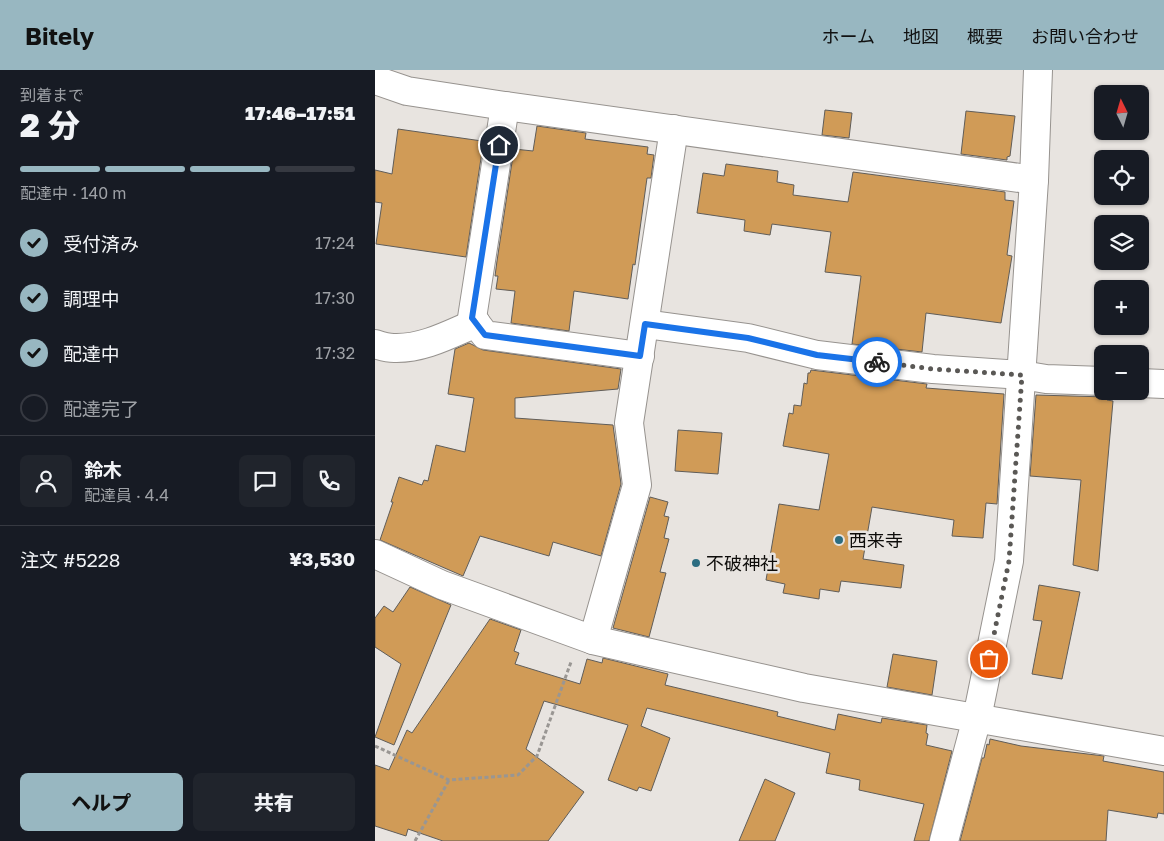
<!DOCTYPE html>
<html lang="ja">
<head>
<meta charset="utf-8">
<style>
	:root { --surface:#171b24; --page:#20242c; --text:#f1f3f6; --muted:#9ea1a6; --line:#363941; --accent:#98b7c1 }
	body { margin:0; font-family:"Golos Text","Noto Sans JP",sans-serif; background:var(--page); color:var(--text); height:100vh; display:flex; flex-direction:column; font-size:19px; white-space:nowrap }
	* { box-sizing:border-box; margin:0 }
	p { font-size:16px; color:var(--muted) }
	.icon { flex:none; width:28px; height:28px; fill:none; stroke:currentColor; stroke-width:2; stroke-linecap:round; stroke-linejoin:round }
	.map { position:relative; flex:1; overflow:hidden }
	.side { display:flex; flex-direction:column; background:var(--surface); width:375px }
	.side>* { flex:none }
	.needle { width:32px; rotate:355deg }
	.tools { position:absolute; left:719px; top:15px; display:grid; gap:10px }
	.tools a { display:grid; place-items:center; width:55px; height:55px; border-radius:8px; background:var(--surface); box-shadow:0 1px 4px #0004; font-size:25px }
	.pin { position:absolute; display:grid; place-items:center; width:42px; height:42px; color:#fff; margin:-21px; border:2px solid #fff; border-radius:50%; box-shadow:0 1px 5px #0007 }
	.courier { position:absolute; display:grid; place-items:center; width:50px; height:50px; margin:-25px; border:4px solid #1a73e8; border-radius:50%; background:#fff; color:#222; box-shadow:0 1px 6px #0007 }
	.summary em { font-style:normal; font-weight:800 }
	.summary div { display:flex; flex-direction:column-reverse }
	.summary { display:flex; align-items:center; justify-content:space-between; height:85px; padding:0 20px }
	h1 { font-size:32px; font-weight:800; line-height:38px }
	.bar { display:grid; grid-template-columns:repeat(4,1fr); gap:8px 5px; align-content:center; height:60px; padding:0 20px }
	.bar i { height:6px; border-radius:4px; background:var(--line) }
	.bar .selected { background:var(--accent) }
	.bar p { grid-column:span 4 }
	.line { display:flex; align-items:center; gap:12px; padding:0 20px; border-top:1px solid var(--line) }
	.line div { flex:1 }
	.round { display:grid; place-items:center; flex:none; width:52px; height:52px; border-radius:8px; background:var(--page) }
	ol { padding:0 20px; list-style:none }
	li { display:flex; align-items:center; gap:15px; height:55px }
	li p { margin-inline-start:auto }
	li .icon { padding:5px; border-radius:50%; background:var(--accent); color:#111; stroke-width:4 }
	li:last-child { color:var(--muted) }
	li i { width:28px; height:28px; border:2px solid var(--line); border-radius:50% }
	.primary-button { display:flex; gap:10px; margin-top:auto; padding:10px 20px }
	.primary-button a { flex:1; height:58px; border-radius:8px; background:var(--accent); color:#111; font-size:20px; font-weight:800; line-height:58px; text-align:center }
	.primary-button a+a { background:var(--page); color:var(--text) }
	header { display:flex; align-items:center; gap:30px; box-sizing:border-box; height:70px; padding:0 25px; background:var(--accent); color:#111 }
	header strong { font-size:24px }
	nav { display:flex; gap:28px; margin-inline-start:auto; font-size:18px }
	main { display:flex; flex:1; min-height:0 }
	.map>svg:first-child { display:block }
	.building { fill:#d09b57; stroke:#605d59 }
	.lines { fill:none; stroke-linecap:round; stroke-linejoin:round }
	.minor-casing { stroke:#97938f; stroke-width:30 }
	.path { stroke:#999693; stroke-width:3; stroke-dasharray:4 2.5; stroke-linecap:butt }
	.minor { stroke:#fff; stroke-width:28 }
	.done { stroke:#5a5855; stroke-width:5; stroke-dasharray:0 9 }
	.route { stroke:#1a73e8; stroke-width:6 }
	.poi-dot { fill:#2c6d81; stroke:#e8e4e0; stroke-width:2 }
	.labels { text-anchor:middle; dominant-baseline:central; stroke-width:5; stroke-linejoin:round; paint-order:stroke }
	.poi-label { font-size:18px; fill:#0d0c0a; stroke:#e8e4e0; text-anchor:start }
</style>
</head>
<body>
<header>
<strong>Bitely</strong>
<nav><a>ホーム</a><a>地図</a><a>概要</a><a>お問い合わせ</a></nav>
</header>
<main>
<section class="side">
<div class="summary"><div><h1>2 分</h1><p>到着まで</p></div><em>17:46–17:51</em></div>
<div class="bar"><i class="selected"></i><i class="selected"></i><i class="selected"></i><i></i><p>配達中 · 140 m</p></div>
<ol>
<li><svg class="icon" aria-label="check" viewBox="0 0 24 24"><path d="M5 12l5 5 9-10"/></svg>受付済み<p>17:24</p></li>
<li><svg class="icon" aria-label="check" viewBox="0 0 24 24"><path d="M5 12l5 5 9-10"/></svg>調理中<p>17:30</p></li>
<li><svg class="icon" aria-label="check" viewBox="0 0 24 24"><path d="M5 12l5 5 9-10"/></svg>配達中<p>17:32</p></li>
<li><i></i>配達完了</li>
</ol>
<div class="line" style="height:90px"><a class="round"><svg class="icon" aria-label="person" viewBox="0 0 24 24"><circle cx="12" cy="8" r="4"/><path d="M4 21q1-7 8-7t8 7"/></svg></a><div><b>鈴木</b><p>配達員 · 4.4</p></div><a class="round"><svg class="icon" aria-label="chat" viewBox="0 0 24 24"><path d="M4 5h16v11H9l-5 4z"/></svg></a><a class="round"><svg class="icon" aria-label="phone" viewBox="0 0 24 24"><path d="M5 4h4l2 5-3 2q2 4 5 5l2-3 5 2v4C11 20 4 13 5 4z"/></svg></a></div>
<div class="line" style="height:65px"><div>注文 #5228</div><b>¥3,530</b></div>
<div class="primary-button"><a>ヘルプ</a><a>共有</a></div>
</section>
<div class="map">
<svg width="789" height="771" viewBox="0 0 789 771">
	<rect width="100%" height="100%" fill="#e8e4e0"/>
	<!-- building -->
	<g class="building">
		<path d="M450 40 477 43 474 68 447 65Z"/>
		<path d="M591 41 640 46 635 86 632 87V90L586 84Z"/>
		<path d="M162 56 211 63 210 69 273 77 272 84 279 85 276 108H272L260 195 258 194 253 229 199 221 194 261 136 253 140 221 121 219 123 206H120L122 191 139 79 158 81Z"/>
		<path d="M23 59 107 71 106 75H108L91 187 1 174 7 133 0 132V100L17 104Z"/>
		<path d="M351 94 403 101 402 112 419 115 418 125 473 132 478 102 630 122V130L639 131 632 185 637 186 626 253 551 243 547 282 477 274 486 206 450 202 456 162 397 154 395 165 369 161 370 150 322 143 328 103 349 106Z"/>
		<path d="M94 273 108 280 246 299 243 319 140 328V348L238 355 246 414 226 486 178 472 174 486 105 466 88 506 5 470 18 432H16L24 407 47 415 49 410 53 411 61 375 90 382 99 328 73 324 80 279Z"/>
		<path d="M436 300 552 314 551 318 629 324 622 434 611 433 608 468 577 466 579 450 497 437 488 489 529 495 526 518 466 511 464 522 445 519 444 529 408 523 410 514 391 510 404 434 444 440 454 384 408 376 414 343 418 344 419 335 426 336 429 313 432 314 433 303H435Z"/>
		<path d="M661 325 732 327V330L738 331 723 501 698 495 706 410 655 406Z"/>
		<path d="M303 360 347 363 343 404 300 401Z"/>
		<path d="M275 427 293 432 289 446 294 447 289 468 294 469 285 502 291 503 274 567 238 558Z"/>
		<path d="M664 515 705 522 687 609 657 604 667 551 658 550Z"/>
		<path d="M35 517 76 535 19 675 0 667 26 594 0 577V548L9 536 18 542Z"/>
		<path d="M115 549 146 560 139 581 144 583 140 594 205 614 212 589 227 593 228 588 293 604 290 615 403 642 402 646 460 660 463 644 506 653 507 648 552 655 551 663 553 664 551 675 577 681 554 771H539L549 734 484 720 485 710 451 703 455 683 272 638 266 656 295 668 276 721 264 717 262 721 233 710 253 655 169 631 151 679 209 722 173 771H68L33 759 31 766 0 756V695L14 700 32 660 37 663Z"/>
		<path d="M518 584 562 591 557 625 512 617Z"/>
		<path d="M615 669 646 676 729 686 728 691 789 702V744L783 743 782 748 733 740 731 771H585L607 688H609L612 674 614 675Z"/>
		<path d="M390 709 420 723 400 771H364Z"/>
	</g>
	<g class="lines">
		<!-- minor casing -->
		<g class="minor-casing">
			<g id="minor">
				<path d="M0 10 32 21 130 36 659 110"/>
				<path d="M130 36 97 248 110 265 265 286"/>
				<path d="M270 254 373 268 442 285 558 299 647 305 671 309 728 311"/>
				<path d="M0 274C6 276 13 278 19 278 48 279 75 264 101 253"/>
				<path d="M765 313 789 314"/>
				<path d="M0 484 67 515 218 570 429 618 789 681"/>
				<path d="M218 570 262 415 254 353 299 59"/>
				<path d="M569 771 602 648 634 491 659 110 663 0"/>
			</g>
		</g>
		<!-- path -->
		<g class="path">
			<path d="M0 676 74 710 143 705 162 686 196 592"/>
			<path d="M40 771 74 710"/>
		</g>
		<!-- minor -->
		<use href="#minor" class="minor"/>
	</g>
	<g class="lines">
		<!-- done -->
		<path class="done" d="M502 292 558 299 647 305 634 491 614 589"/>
		<!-- route -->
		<path class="route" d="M124 75 97 248 110 265 265 286 270 254 373 268 442 285 502 292"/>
	</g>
	<!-- markers -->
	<g class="poi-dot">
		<circle cx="464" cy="470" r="5"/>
		<circle cx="321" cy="493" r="5"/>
	</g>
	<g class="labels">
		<!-- poi labels -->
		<g class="poi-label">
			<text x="474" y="470">西来寺</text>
			<text x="331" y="493">不破神社</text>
		</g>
	</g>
</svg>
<div class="tools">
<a><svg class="needle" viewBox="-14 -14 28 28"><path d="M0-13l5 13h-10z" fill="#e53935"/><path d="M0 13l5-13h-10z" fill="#9ea1a6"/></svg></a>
<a><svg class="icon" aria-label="locate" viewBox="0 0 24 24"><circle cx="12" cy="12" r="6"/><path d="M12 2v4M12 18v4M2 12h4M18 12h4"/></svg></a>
<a><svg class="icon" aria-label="layers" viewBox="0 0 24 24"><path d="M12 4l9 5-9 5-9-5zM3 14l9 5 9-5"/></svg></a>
<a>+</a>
<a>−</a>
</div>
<div class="pin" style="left:614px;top:589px;background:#ea580c"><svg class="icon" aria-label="bag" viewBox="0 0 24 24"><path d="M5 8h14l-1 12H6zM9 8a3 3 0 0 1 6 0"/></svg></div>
<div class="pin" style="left:124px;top:75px;background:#1f2937"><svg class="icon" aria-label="home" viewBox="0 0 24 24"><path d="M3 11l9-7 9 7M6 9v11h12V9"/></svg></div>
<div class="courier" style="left:502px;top:292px"><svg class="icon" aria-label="bike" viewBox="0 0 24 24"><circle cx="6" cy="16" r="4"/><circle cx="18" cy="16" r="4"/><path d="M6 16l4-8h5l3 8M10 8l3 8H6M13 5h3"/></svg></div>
</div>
</main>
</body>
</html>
